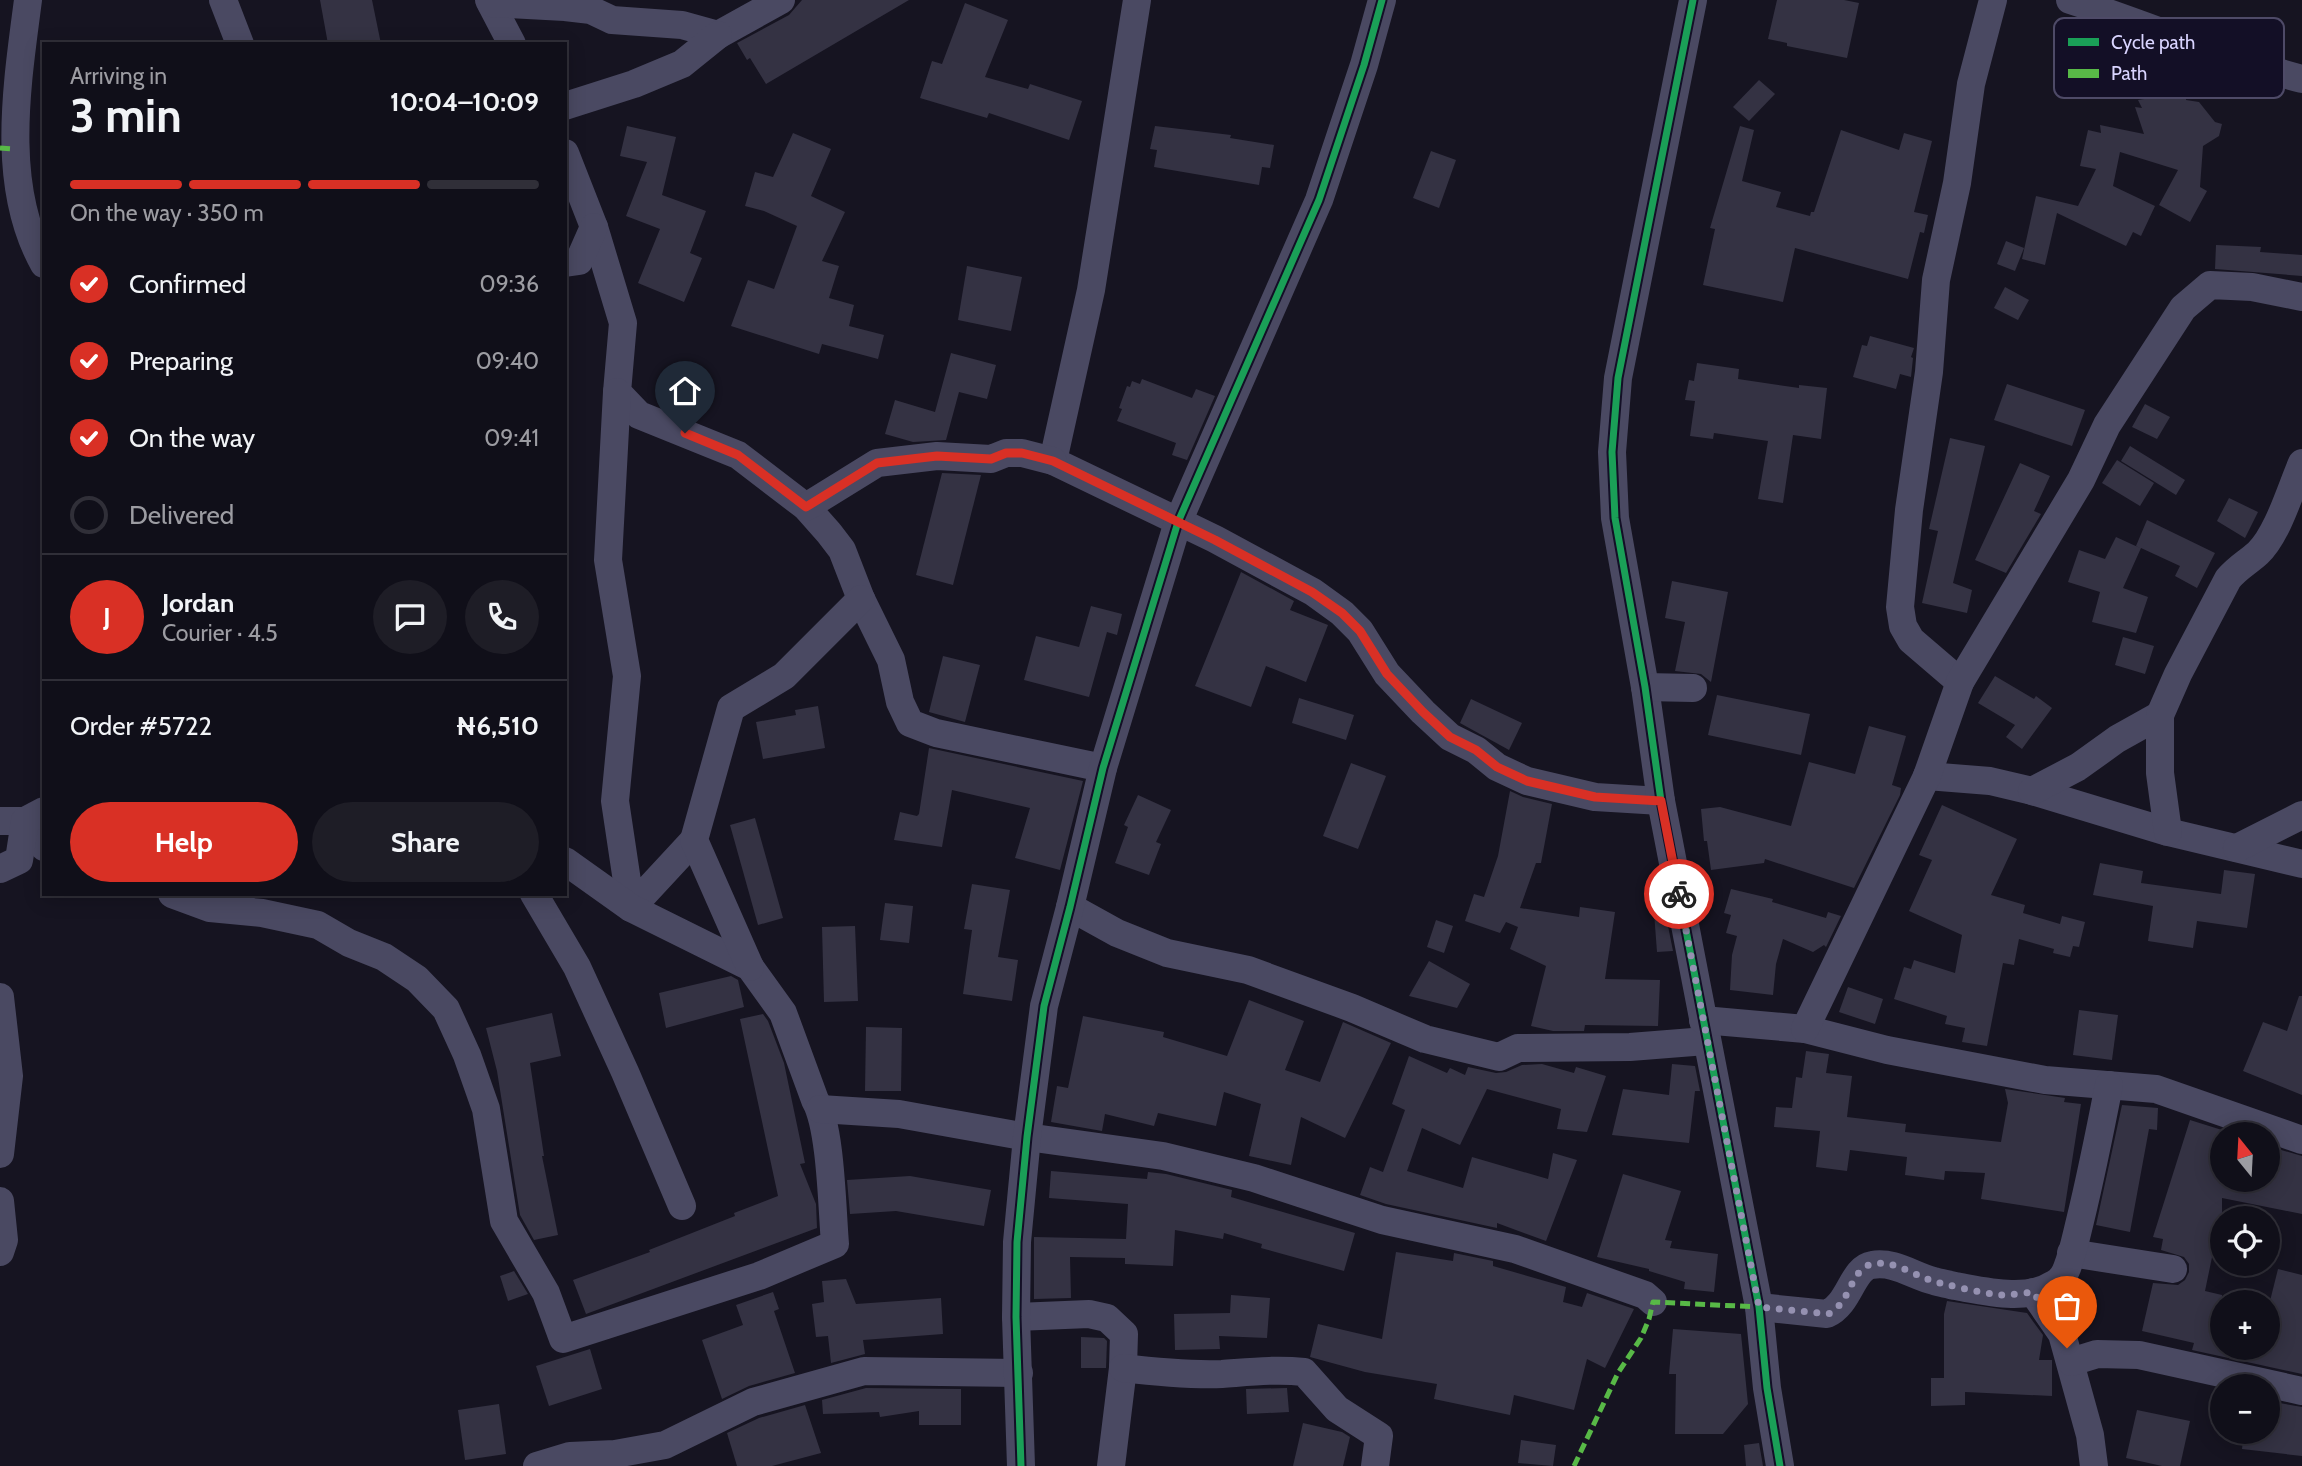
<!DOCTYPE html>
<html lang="en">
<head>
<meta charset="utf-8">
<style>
	:root { --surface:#100f19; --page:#1e1d26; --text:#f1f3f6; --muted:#9c9ca2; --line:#302f38; --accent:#d93025 }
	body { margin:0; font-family:Cabin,sans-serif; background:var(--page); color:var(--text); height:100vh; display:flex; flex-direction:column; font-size:26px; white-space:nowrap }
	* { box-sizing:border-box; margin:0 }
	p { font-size:23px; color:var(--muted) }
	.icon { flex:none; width:38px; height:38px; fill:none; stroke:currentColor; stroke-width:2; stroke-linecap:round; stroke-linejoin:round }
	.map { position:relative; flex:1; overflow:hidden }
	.panel { position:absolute; left:42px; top:42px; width:525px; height:854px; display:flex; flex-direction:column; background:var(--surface); border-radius:0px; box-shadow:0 4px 18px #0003,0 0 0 2px var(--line) }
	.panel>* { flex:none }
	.needle { width:46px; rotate:342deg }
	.controls { position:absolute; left:2210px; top:1122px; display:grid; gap:14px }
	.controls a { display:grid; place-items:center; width:70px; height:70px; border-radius:50%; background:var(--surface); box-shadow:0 4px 18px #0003,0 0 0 2px var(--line); font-size:35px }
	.pin { position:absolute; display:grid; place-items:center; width:60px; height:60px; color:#fff; margin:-72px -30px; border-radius:50% 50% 50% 0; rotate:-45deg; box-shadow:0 0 7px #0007 }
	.pin .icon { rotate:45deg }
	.courier { position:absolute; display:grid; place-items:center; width:70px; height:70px; margin:-35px; border:5px solid #d93025; border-radius:50%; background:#fff; color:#222; box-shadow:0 2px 9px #0007 }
	.head em { font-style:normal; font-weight:700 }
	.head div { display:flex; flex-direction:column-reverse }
	.head { display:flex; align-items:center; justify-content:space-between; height:119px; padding:0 28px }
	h1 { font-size:46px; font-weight:700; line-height:52px }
	.bar { display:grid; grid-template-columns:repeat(4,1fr); gap:10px 7px; align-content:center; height:84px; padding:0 28px }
	.bar i { height:9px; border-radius:5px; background:var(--line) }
	.bar .active { background:var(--accent) }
	.bar p { grid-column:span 4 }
	.line { display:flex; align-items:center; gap:18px; padding:0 28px; border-top:2px solid var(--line) }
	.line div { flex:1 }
	.round { display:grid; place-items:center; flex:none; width:74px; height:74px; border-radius:37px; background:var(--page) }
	ol { padding:0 28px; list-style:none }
	li { display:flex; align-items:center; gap:21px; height:77px }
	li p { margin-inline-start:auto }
	li .icon { padding:7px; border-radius:50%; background:var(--accent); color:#fff; stroke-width:4 }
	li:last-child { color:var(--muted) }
	li i { width:38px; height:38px; border:4px solid var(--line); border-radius:50% }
	.cta { display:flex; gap:14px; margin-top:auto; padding:14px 28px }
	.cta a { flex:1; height:80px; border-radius:42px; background:var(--accent); color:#fff; font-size:28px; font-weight:700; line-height:80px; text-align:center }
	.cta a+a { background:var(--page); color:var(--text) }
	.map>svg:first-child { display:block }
	.building { fill:#343243 }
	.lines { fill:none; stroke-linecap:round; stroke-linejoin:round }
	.minor { stroke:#4a4962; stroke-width:28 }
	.quiet { stroke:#58b947; stroke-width:5; stroke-dasharray:10 5; stroke-linecap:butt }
	.cycleway-casing { stroke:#130f26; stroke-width:11 }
	.cycleway { stroke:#1a9f57; stroke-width:7 }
	.done { stroke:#9591b1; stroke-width:7; stroke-dasharray:0 12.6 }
	.route { stroke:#d93025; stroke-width:9 }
	.key { fill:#130f26; stroke:#4e4a67; stroke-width:2 }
	.key-label { font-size:19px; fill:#d9d4ff }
</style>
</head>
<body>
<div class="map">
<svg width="2302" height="1466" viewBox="0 0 2302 1466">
	<rect width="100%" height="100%" fill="#161421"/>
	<!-- building -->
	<g class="building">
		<path d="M320 0H372L381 44H328Z"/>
		<path d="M802 0H909L766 84 750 58 747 60 737 43 789 15Z"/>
		<path d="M1777 0H1844L1859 3 1847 58 1787 46V43L1768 39Z"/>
		<path d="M965 3 1008 20 985 77 1028 89 1030 84 1082 101 1069 140 989 113 987 118 920 98 932 61 942 64Z"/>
		<path d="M2103 38 2161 54 2155 62 2167 66 2159 92 2186 96V100L2199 102 2215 122 2222 124 2219 136 2203 146 2200 187 2207 191 2190 222 2159 205 2178 170 2120 152 2113 186 2155 206 2141 236 2133 232 2126 246 2057 213 2045 265 2022 259 2036 196 2078 206 2096 169 2080 166 2088 130 2101 133 2100 125 2144 134 2135 107 2142 108 2138 100 2144 99 2141 69 2098 57Z"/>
		<path d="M1759 80 1775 94 1749 121 1733 107Z"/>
		<path d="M627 126 676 137 662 195 706 211 690 253 702 258 684 302 638 283 660 229 626 216 647 162 620 156Z"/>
		<path d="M1155 126 1231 135 1230 138 1274 145 1270 168 1262 167 1259 185 1154 167 1157 150 1150 149Z"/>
		<path d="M1740 126 1754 130 1742 181 1781 192 1776 207 1810 216 1811 212H1814L1841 130 1899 150 1904 133 1932 141 1914 212 1928 215 1924 233 1920 232 1908 279 1795 248 1783 302 1703 285 1715 229 1710 228Z"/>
		<path d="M793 133 831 149 811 196 845 212 822 261 839 266 829 298 854 305 849 326 884 335 878 359 822 344 819 354 731 326 748 280 774 289 797 226 764 211 745 206 755 172 773 177Z"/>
		<path d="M1431 151 1456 160 1439 208 1413 198Z"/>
		<path d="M2006 241 2024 248 2015 271 1997 264Z"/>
		<path d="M2216 245 2261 247 2260 252 2302 255V276L2215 269Z"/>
		<path d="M967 266 1022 277 1011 331 958 320Z"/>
		<path d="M2005 287 2029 300 2018 320 1994 308Z"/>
		<path d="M1870 336 1914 348 1911 357 1913 358 1911 377 1900 374 1896 389 1853 377 1862 345 1867 346Z"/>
		<path d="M951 353 996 365 987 399 959 392 946 440 913 442 885 434 895 400 935 412Z"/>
		<path d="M1697 363 1739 369 1738 379 1799 388V385L1827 388 1821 439 1793 435 1783 503 1758 499 1768 441 1714 433 1713 439 1690 436 1695 401 1685 400 1689 380 1694 381Z"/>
		<path d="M1142 379 1192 398 1196 389 1215 396 1187 460 1172 455 1176 443 1117 421 1122 409 1119 408 1127 386 1130 387 1132 381 1140 384Z"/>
		<path d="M2007 384 2085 410 2072 446 1994 420Z"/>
		<path d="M2145 404 2170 417 2157 439 2132 427Z"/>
		<path d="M1950 438 1985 446 1953 583 1972 590 1967 613 1922 603 1938 531 1929 529Z"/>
		<path d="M2130 446 2185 480 2176 495 2121 461Z"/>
		<path d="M2117 460 2154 483 2140 506 2102 483Z"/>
		<path d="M2020 463 2050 476 2034 511 2041 514 2006 573 1975 560Z"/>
		<path d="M942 473 981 475 953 585 916 575Z"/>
		<path d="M2229 498 2258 512 2245 538 2217 521Z"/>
		<path d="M2147 520 2215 553 2197 588 2175 576 2180 566 2141 548 2123 588 2148 597 2136 633 2092 622 2100 592 2068 582 2079 550 2105 559 2116 537 2140 548 2136 546Z"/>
		<path d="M1241 572 1294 601 1290 610 1328 625 1306 682 1266 666 1251 707 1195 686Z"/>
		<path d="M1672 581 1728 592 1711 682 1701 674 1675 671 1685 622 1665 618Z"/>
		<path d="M1091 606 1122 614 1117 635 1107 632 1089 697 1024 680 1036 636 1079 647Z"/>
		<path d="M2123 637 2154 646 2145 674 2115 665Z"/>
		<path d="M943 656 980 665 965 722 929 712Z"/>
		<path d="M1995 676 2034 699 2036 696 2052 708 2022 749 2006 737 2015 725 1978 703Z"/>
		<path d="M1717 695 1810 714 1801 755 1708 735Z"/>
		<path d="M1299 698 1354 715 1346 740 1292 723Z"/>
		<path d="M1471 699 1522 723 1509 750 1460 723Z"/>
		<path d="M818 706 825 748 763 759 756 722 796 715 795 710Z"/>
		<path d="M1869 726 1906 736 1892 785 1901 788 1900 795 1854 888 1765 859 1764 863 1711 870 1707 841H1704L1701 809 1720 807 1791 826 1809 762 1855 774Z"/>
		<path d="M929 748 1083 781 1060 870 1015 858 1030 808 952 790 942 847 894 840 900 812 917 816 919 814Z"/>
		<path d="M1351 763 1386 776 1358 849 1323 836Z"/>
		<path d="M1510 791 1523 797 1552 804 1541 863H1536L1520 908 1579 917 1580 907 1615 912 1605 979 1660 980 1658 1026 1585 1025 1584 1031H1553L1531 1026 1546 966 1510 949 1518 927 1506 922 1500 933 1465 921 1474 894 1484 897 1498 856Z"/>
		<path d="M1138 795 1171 810 1156 842 1161 844 1149 875 1115 863 1128 827 1124 825Z"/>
		<path d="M1942 805 2017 839 1991 895 2025 905 2023 913 2060 924 2062 916 2085 922 2079 947 2073 946 2070 957 2053 953 2054 949 2019 939 2014 965 2003 963 1987 1046 1962 1042 1965 1028 1945 1024 1947 1016 1894 999 1904 967 1911 969 1914 960 1955 973 1962 935 1909 911 1932 860 1919 855Z"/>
		<path d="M755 818 783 918 758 925 730 825Z"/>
		<path d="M2100 863 2143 871 2141 883 2221 894 2224 870 2255 874 2247 928 2197 921 2193 948 2148 941 2153 906 2093 895Z"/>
		<path d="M972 884 1010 890 998 957 1018 960 1012 1001 963 994 972 930 964 929Z"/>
		<path d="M1731 889 1773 899 1772 902 1826 918 1828 912 1841 916 1826 947 1824 945 1813 952 1783 939 1776 964 1773 995 1730 990 1732 955 1737 936 1726 933 1731 915 1724 913Z"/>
		<path d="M885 903 913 906 909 943 880 940Z"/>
		<path d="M1665 911 1673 951 1657 952 1654 912Z"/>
		<path d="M1436 920 1453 926 1444 953 1427 947Z"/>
		<path d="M855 926 858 1001 824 1002 822 927Z"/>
		<path d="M1429 961 1470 984 1457 1008 1409 996Z"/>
		<path d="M731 976 738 980 744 1007 666 1028 659 993Z"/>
		<path d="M1848 987 1883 999 1875 1024 1839 1012Z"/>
		<path d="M2299 996H2302V1095L2243 1071 2263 1022 2287 1031Z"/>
		<path d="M1249 1000 1304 1021 1285 1070 1320 1082 1343 1022 1391 1043 1345 1138 1301 1117 1291 1165 1249 1156 1261 1104 1224 1092 1216 1126 1158 1113 1154 1126 1105 1114 1102 1131 1051 1122 1057 1086 1068 1088 1083 1016 1164 1032 1163 1037 1227 1056Z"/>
		<path d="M2079 1010 2118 1015 2112 1060 2073 1055Z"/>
		<path d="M552 1013 561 1056 530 1063 544 1156H542L558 1235 534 1240 520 1215 497 1071 486 1028Z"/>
		<path d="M763 1014 768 1021 784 1063 805 1163 800 1164 816 1204 817 1228 586 1314 573 1280 650 1252 649 1250 735 1216 734 1213 778 1196 740 1019Z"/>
		<path d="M866 1027 902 1028 901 1091H865Z"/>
		<path d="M1806 1051 1829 1054 1826 1073 1852 1076 1847 1117 1906 1124 1905 1132 2001 1142 2008 1103 2005 1089 2065 1098 2064 1102 2081 1104 2064 1212 1981 1199 1985 1173 1945 1171 1944 1180 1905 1175 1907 1157 1850 1150 1847 1171 1816 1167 1820 1131 1774 1127 1776 1107 1792 1108 1796 1077 1802 1078Z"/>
		<path d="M1409 1056 1447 1073 1450 1068 1465 1075 1468 1067 1496 1073 1506 1072 1522 1065 1542 1064 1574 1073 1576 1067 1606 1076 1587 1132 1557 1129 1561 1109 1487 1089 1460 1145 1422 1128 1407 1171 1463 1188 1472 1157 1548 1179 1553 1153 1577 1160 1546 1241 1497 1223V1228L1386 1204 1360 1195 1370 1167 1383 1172 1405 1110 1392 1104Z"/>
		<path d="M1672 1064 1695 1066 1700 1091H1695L1689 1143 1612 1135 1623 1089 1669 1095Z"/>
		<path d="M2122 1105 2158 1108 2157 1130 2149 1129 2130 1232 2096 1225Z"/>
		<path d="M2190 1120 2222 1130V1180H2268V1146L2302 1156V1214L2222 1198V1240L2216 1238 2205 1291 2222 1295V1348H2268V1309L2278 1269 2302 1275V1374L2192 1350 2194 1343 2142 1331 2153 1283 2178 1285 2185 1280 2189 1272V1264L2184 1257 2161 1250 2163 1239 2153 1237Z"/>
		<path d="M1051 1171 1147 1179 1148 1172 1166 1174 1232 1190 1231 1197 1355 1233 1344 1271 1261 1248 1262 1244 1224 1233 1223 1239 1175 1230 1173 1266 1125 1264V1258L1070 1257 1071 1298 1034 1299V1237L1126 1239 1128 1204 1049 1198Z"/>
		<path d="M1623 1174 1681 1191 1665 1240 1672 1241 1670 1248 1718 1254 1714 1292 1684 1289 1685 1282 1649 1271V1269L1597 1257Z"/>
		<path d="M910 1176 991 1190 984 1226 896 1211 850 1214 847 1180Z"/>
		<path d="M1396 1252 1453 1261 1454 1253 1493 1261V1266L1566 1287 1563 1302 1582 1307 1587 1293 1634 1309 1605 1368 1587 1359 1574 1410 1514 1395 1510 1415 1434 1399 1437 1384 1365 1372 1310 1357 1318 1324 1382 1339Z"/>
		<path d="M514 1271 528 1294 508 1301 500 1276Z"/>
		<path d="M846 1279 856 1304 941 1298 943 1334 863 1340 865 1354 831 1363 828 1336 816 1337 812 1304 824 1302 822 1281Z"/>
		<path d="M773 1292 779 1309 774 1311 795 1373 749 1386 722 1399 702 1340 743 1325 736 1305Z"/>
		<path d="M1231 1295 1270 1298 1267 1338 1219 1336 1220 1349 1175 1350 1174 1314 1230 1313Z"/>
		<path d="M1947 1301 2027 1313 2043 1335 2039 1360H2052V1396L1965 1392V1405L1931 1406V1378H1944V1314Z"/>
		<path d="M1673 1329 1741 1334 1748 1404 1723 1434H1675L1676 1374H1669Z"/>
		<path d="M1081 1337 1104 1338 1107 1341 1106 1368H1081Z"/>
		<path d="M590 1349 602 1389 549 1406 536 1366Z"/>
		<path d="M866 1388 961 1389V1425H919V1411L880 1417 879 1412 823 1414 822 1400Z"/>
		<path d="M1287 1388 1289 1412 1247 1414 1246 1389Z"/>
		<path d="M2268 1401 2302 1407V1456L2242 1449 2244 1432H2268Z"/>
		<path d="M499 1404 506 1454 465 1460 458 1410Z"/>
		<path d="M805 1405 821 1453 772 1466H737L727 1433 759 1418Z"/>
		<path d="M2137 1410 2190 1421 2180 1466H2162L2126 1458Z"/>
		<path d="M1303 1423 1342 1432 1350 1437 1343 1466H1293Z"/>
		<path d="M1521 1440 1556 1445 1553 1466 1518 1463Z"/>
		<path d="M1759 1443 1763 1466H1746L1744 1445Z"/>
	</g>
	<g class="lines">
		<!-- minor -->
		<g class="minor">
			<path d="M28 0C17 85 0 186 44 264"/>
			<path d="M223 0 240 44"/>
			<path d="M489 0 512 44"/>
			<path d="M1137 0 1091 290 1053 461 1215 539 1313 592 1342 613 1360 631 1387 674 1423 712 1450 737 1476 750 1497 767 1527 781 1595 797 1661 801"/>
			<path d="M1693 0 1618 378 1612 452 1615 518 1645 687 1661 801 1759 1307 1767 1388 1780 1466"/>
			<path d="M2070 0C2148 25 2223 58 2302 79"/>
			<path d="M491 3 565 7 591 10 612 20 682 25 718 35 781 0"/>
			<path d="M565 106 634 84 682 64 718 35"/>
			<path d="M565 153 594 227 623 323 617 392 639 415 738 455 806 507 829 533 842 550 861 599 891 660 900 702 910 723 936 733 1103 768"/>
			<path d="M565 263 579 261 594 227"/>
			<path d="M617 392 608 560 627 676 615 801 631 908 694 840"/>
			<path d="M806 507 877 463 937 456 991 459 1006 453H1022L1053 461"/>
			<path d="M1960 682 1911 640 1903 626 1900 607 1909 510 1929 372 1936 280 1957 183 1971 84 1993 0"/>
			<path d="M1645 687 1693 688"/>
			<path d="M1927 776 1990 781 2032 791 2168 832 2302 864"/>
			<path d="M2032 791 2078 767 2117 739 2160 715"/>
			<path d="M0 821H25L44 847"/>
			<path d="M2168 832 2160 773V715L2178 674 2228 579C2238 567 2247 563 2258 553 2278 534 2291 488 2302 463"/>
			<path d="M2237 848 2302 815"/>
			<path d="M0 869 19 860 25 821 44 811"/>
			<path d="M172 894 210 908 262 913 318 925 349 943 384 957 417 979 446 1009 467 1055 486 1109 504 1221 546 1293 563 1339 759 1276 835 1244C832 1209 831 1127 815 1100L783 1013 750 967 631 908 565 861"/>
			<path d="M534 894 577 967 625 1072 682 1206"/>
			<path d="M1070 907 1117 933 1167 953 1248 970 1352 1008 1425 1039 1499 1057 1518 1048 1630 1047 1706 1041"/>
			<path d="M750 967 694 840 731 708 784 676 861 599"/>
			<path d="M0 997 9 1076 0 1154"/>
			<path d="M1703 1020 1805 1029 1887 1050 2045 1080 2156 1089 2302 1140"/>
			<path d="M1805 1029 1927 776 1960 682 2081 480 2107 425 2183 308 2210 285 2252 287 2302 297"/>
			<path d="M820 1109 899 1114 1027 1137 1163 1156 1254 1178 1382 1220 1515 1249 1645 1295 1653 1302"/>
			<path d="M0 1201 4 1240 0 1252"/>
			<path d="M2071 1253 2173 1269"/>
			<path d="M2033 1292 2062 1334 2090 1435 2094 1466"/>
			<path d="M1759 1307 1827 1314C1850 1304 1852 1268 1872 1265 1895 1261 1913 1276 1934 1281 1940 1283 1948 1284 1955 1286 1984 1291 2027 1302 2054 1284 2060 1281 2065 1274 2067 1268 2073 1253 2076 1237 2080 1221 2091 1176 2100 1131 2109 1085"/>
			<path d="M1016 1317 1089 1314 1107 1318 1124 1334 1123 1368 1111 1466"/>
			<path d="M2071 1362 2097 1354 2139 1355 2302 1391"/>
			<path d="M1123 1368C1156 1372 1189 1375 1222 1374 1250 1372 1276 1369 1304 1372L1337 1409 1379 1436 1375 1466"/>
			<path d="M537 1466 570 1456 615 1454 665 1445 753 1402 864 1371 1019 1373"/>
			<path d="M1021 1466 1016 1317 1017 1242 1027 1137 1044 1006 1070 907 1103 768 1178 522 1319 200 1364 65 1382 0"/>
		</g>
		<!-- quiet -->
		<g class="quiet">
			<path d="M0 148 14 149"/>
			<path d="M1574 1466 1618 1373 1641 1338 1649 1319 1653 1302 1759 1307"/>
		</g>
		<!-- cycleway casing -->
		<g class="cycleway-casing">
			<g id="cycleway">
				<path d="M1693 0 1618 378 1612 452 1615 518 1645 687 1661 801 1759 1307 1767 1388 1780 1466"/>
				<path d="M1021 1466 1016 1317 1017 1242 1027 1137 1044 1006 1070 907 1103 768 1178 522 1319 200 1364 65 1382 0"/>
			</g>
		</g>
		<!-- cycleway -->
		<use href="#cycleway" class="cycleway"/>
	</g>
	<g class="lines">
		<!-- done -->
		<path class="done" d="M1679 894 1759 1307 1828 1314C1850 1304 1850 1272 1869 1265 1891 1257 1916 1277 1936 1282 1957 1287 1980 1293 2001 1295 2011 1295 2023 1293 2033 1292L2062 1334 2067 1348"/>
		<!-- route -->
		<path class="route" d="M685 433 738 455 806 507 877 463 937 456 991 459 1006 453H1022L1053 461 1215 540 1312 592 1342 613 1360 631 1387 674 1423 712 1450 737 1476 750 1497 767 1527 781 1595 797 1661 801 1679 894"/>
	</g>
	<!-- legend -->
	<rect x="2054" y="18" width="230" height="80" rx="10" class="key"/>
	<rect x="2068" y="38" width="31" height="8" fill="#1a9f57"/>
	<rect x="2068" y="69" width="31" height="9" fill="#58b947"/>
	<g class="key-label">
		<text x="2111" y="49">Cycle path</text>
		<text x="2111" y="80">Path</text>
	</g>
</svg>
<div class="controls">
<a><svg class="needle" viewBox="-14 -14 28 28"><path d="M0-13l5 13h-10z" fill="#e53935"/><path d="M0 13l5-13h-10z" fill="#9c9ca2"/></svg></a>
<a><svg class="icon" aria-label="locate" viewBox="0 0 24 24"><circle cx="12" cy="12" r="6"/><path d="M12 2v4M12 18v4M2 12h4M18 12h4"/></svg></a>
<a>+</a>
<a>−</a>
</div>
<div class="pin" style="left:2067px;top:1348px;background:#ea580c"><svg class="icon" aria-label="bag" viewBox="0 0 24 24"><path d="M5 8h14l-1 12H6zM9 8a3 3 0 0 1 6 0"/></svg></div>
<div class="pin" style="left:685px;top:433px;background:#1f2937"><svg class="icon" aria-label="home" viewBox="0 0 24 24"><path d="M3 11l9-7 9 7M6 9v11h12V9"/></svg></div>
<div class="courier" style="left:1679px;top:894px"><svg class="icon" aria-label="bike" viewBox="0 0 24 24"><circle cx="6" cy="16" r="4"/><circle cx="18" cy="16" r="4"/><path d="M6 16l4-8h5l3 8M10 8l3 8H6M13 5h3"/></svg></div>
<section class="panel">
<div class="head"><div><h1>3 min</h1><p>Arriving in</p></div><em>10:04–10:09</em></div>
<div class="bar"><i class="active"></i><i class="active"></i><i class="active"></i><i></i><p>On the way · 350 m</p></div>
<ol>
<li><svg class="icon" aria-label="check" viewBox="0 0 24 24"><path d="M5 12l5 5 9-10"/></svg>Confirmed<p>09:36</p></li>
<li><svg class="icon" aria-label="check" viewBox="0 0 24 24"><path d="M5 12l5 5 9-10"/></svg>Preparing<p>09:40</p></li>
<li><svg class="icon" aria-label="check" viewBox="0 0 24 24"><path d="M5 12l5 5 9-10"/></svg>On the way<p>09:41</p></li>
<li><i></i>Delivered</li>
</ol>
<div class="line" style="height:126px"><b class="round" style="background:var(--accent);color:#fff">J</b><div><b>Jordan</b><p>Courier · 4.5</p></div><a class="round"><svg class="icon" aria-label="chat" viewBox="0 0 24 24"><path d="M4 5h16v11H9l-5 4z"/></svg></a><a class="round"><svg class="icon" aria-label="phone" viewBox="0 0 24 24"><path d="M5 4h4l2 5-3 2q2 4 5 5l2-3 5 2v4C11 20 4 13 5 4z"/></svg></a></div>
<div class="line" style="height:91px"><div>Order #5722</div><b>₦6,510</b></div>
<div class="cta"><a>Help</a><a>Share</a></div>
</section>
</div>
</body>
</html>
